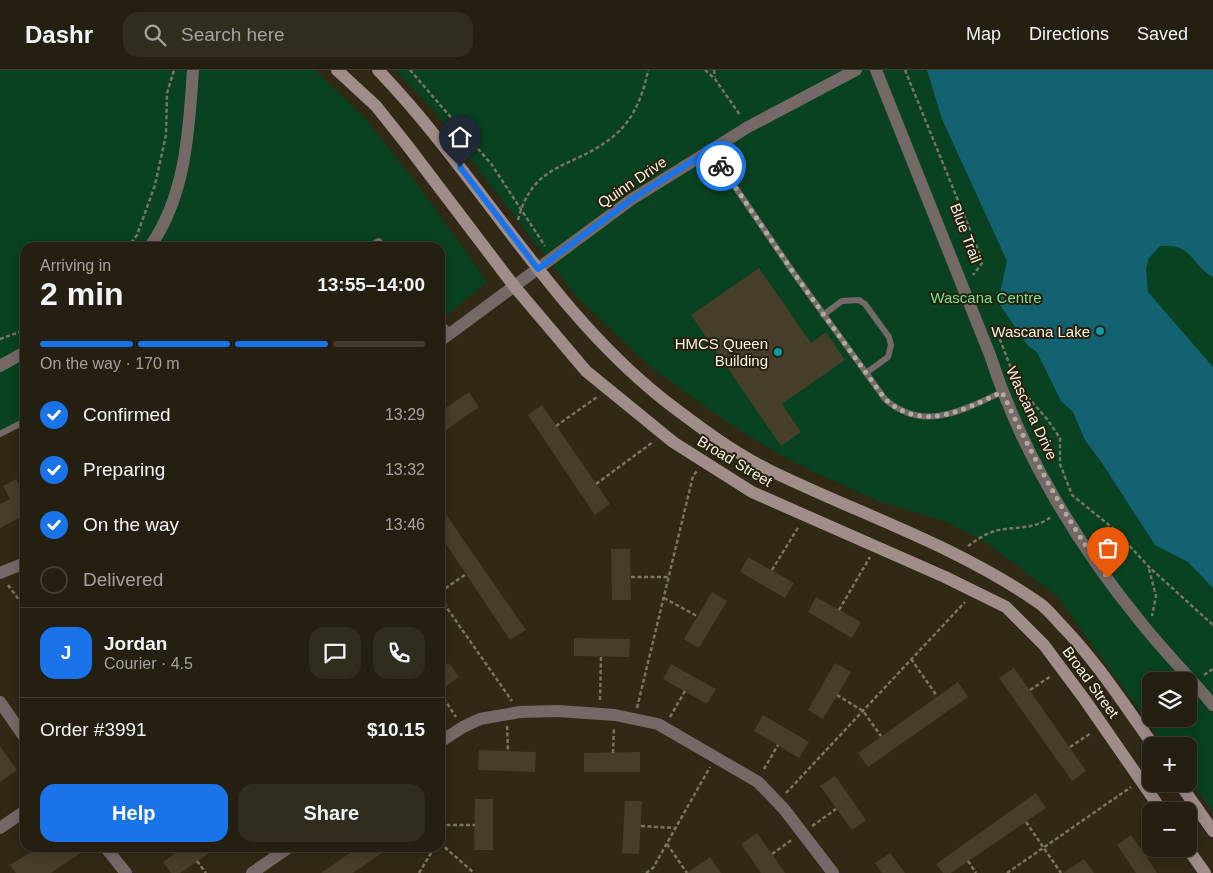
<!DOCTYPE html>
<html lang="en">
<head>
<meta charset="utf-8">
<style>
	:root { --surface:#241f10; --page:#302c1e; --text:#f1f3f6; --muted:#a3a29f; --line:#413d30; --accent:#1a73e8 }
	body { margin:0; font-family:Helvetica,sans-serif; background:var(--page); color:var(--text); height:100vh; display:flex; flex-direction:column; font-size:19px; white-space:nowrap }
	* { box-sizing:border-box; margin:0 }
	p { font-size:16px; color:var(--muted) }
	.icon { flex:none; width:28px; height:28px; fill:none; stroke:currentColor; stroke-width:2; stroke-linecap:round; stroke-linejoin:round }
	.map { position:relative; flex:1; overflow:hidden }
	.side { position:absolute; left:20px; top:172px; width:425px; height:610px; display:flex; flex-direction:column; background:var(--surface); border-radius:15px; box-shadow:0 2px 12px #0003,0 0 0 1px var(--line) }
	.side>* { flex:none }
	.tools { position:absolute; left:1142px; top:602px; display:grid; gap:10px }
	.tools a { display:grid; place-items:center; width:55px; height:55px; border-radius:10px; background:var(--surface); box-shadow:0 2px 12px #0003,0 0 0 1px var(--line); font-size:25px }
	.pin { position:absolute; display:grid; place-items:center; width:42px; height:42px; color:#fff; margin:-51px -21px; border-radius:50% 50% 50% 0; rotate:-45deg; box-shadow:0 0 5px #0007 }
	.pin .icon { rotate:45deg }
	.courier { position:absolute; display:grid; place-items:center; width:50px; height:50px; margin:-25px; border:4px solid #1a73e8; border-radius:50%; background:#fff; color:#222; box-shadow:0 1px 6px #0007 }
	.headline em { font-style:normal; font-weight:800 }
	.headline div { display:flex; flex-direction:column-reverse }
	.headline { display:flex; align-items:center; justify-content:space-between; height:85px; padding:0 20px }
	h1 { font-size:32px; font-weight:800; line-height:38px }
	.bar { display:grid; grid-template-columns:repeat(4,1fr); gap:8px 5px; align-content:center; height:60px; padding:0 20px }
	.bar i { height:6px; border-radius:4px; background:var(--line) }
	.bar .selected { background:var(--accent) }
	.bar p { grid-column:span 4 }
	.line { display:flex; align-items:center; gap:12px; padding:0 20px; border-top:1px solid var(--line) }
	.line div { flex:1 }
	.round { display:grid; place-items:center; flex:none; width:52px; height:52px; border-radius:15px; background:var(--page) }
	ol { padding:0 20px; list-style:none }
	li { display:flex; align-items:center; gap:15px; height:55px }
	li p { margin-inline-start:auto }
	li .icon { padding:5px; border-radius:50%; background:var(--accent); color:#fff; stroke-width:4 }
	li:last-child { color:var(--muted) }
	li i { width:28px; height:28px; border:2px solid var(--line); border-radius:50% }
	.cta { display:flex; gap:10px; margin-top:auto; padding:10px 20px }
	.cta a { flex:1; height:58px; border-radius:15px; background:var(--accent); color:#fff; font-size:20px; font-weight:800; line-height:58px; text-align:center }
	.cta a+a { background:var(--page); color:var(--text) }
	header { display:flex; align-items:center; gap:30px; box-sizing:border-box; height:70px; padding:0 25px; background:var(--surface); border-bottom:1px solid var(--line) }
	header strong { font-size:24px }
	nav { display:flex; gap:28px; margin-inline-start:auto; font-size:18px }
	.search { width:350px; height:45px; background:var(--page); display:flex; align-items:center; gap:12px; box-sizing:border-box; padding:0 18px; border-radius:15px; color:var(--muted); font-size:19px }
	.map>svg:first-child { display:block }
	.green { fill:#084220; fill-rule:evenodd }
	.water { fill:#136271 }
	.building { fill:#453e2a }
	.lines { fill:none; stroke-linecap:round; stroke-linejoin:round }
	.path { stroke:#7a7463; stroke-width:2.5; stroke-dasharray:4 2.5; stroke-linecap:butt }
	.service { stroke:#756967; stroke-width:6 }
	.minor { stroke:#756967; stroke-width:12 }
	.secondary { stroke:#a08d8a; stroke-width:12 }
	.done { stroke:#b1ac9d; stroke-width:5; stroke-dasharray:0 9 }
	.route { stroke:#1a73e8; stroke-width:6 }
	.culture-dot { fill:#0f9aa8; stroke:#26200c; stroke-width:2 }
	.labels { text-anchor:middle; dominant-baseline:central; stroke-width:4; stroke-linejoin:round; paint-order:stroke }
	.street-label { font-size:15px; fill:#f7f3e6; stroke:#26200c }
	.park-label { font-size:15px; fill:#72e595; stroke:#26200c }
	.poi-label { font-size:15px; fill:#f7f3e6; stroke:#26200c; text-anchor:end }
</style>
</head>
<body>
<header>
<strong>Dashr</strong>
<div class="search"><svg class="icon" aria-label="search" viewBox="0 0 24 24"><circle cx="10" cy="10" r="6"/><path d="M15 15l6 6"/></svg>Search here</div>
<nav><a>Map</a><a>Directions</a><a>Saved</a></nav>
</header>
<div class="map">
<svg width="1213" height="803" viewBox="0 0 1213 803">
	<rect width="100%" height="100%" fill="#302916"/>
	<!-- green -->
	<g class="green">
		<path d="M0 0H315L364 47 421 119 487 212 440 251V178L383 177 379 171 366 178H25V351L0 364Z"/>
		<path d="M396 0H1213V742L1189 708V676H1165L1057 526 987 473 947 452 876 430 814 402 765 376 723 349 652 298 577 227 433 40ZM1151 611H1189V649H1151Z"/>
	</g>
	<!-- water -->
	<path class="water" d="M927 0H1213V207C1189 193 1193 173 1160 176L1149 188 1146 199 1148 222 1213 297V518L1188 492 1155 475 1102 393 1085 370 1073 342 1061 331 1037 282 1028 276 998 232 1007 191 942 49Z"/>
	<!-- building -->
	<g class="building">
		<path d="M759 198 811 273 826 262 845 290 782 334 801 362 781 376 691 245Z"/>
		<path d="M469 322 479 337 440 364V342Z"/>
		<path d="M542 335 610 434 595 445 528 345Z"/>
		<path d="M16 409 25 426V445L0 458V434L10 429 3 416Z"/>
		<path d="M440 436 526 560 510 570 440 465Z"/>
		<path d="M611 479H630L631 530H612Z"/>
		<path d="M748 487 794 513 785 528 740 502Z"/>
		<path d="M712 522 727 531 699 578 684 569Z"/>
		<path d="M816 527 861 552 852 568 808 542Z"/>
		<path d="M574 568 630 569 629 587 574 586Z"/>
		<path d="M449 593 459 607 440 620V599Z"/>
		<path d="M835 593 851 602 823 649 808 640Z"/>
		<path d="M671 594 716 619 707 634 663 609Z"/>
		<path d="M1014 598 1086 701 1072 711 999 608Z"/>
		<path d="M958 612 968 627 868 697 858 683Z"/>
		<path d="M763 645 809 672 799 688 754 661Z"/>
		<path d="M0 676 17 700 0 712Z"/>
		<path d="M479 680 536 682 535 702 478 700Z"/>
		<path d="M640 682V702H584V683Z"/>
		<path d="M835 706 866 750 852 760 820 716Z"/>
		<path d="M1036 723 1046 738 951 803H943L936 794Z"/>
		<path d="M475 729H493V780H474Z"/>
		<path d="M625 731H642L639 784 622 783Z"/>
		<path d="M757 763 772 784 785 803H761L741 774Z"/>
		<path d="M1131 765 1146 786 1157 803H1136L1117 775Z"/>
		<path d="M38 778H88L51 803H16L10 795Z"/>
		<path d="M183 778H217L180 803H171L163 792Z"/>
		<path d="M357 778H389L353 803H321Z"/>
		<path d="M890 783 905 803H882L875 793Z"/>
		<path d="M710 787 721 803H687Z"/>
		<path d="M1084 789 1094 803H1063Z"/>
	</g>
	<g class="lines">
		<!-- path -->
		<g class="path">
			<path d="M410 0 492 95 545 176"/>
			<path d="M705 0 715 9 740 45"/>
			<path d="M714 0 715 7"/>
			<path d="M905 0 983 192 973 205"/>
			<path d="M518 150C533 92 571 99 610 69 632 53 643 27 648 0"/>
			<path d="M127 178 137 165 155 115 166 65 167 23 174 0"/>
			<path d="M995 257 1018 316 1047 349 1060 368V394L1072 425 1114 459 1149 497 1213 555"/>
			<path d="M0 269 25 260"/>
			<path d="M440 330 445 337"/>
			<path d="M556 356 597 327"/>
			<path d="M596 414 653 372"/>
			<path d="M968 476C979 468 991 460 1005 459 1022 457 1036 458 1051 447"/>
			<path d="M1149 499 1156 526 1152 546"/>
			<path d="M772 500 799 456"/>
			<path d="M631 507H669"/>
			<path d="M8 515 25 538"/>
			<path d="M440 522 466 504"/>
			<path d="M440 528 512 631"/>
			<path d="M664 528 697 546"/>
			<path d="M839 540 870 487"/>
			<path d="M911 589 937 626"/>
			<path d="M1204 605 1213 599"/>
			<path d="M1030 620 1051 606"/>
			<path d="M440 623 456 647"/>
			<path d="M837 625 863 641 881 666"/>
			<path d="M600 630 601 587"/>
			<path d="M637 638 693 406 697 401"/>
			<path d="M670 647 685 621"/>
			<path d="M507 656 508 681"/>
			<path d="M1070 677 1091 663"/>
			<path d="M613 683 614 657"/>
			<path d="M764 699 778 675"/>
			<path d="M786 723 965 532"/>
			<path d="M1026 752 1061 803"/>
			<path d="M440 755H475"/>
			<path d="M641 756 675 758"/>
			<path d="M812 756 836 739"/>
			<path d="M440 773 474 803"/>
			<path d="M667 774 687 803"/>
			<path d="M351 778 353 780"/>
			<path d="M772 784 793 769"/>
			<path d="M1146 786 1156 779"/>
			<path d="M197 791 206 803"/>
			<path d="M968 791 976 803"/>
			<path d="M419 803 434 778"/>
			<path d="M646 803 653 798 710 697"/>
			<path d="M1007 803 1131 717"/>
		</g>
		<!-- service -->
		<g class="service">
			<path d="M710 80 793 202 885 329C923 363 963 340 1002 322"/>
			<path d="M366 178 379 171 384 178"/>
			<path d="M823 245 842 231 859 230 865 234 889 267 891 275 888 287 866 303"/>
			<path d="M440 251 450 263"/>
			<path d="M0 364 25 351"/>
		</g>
		<!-- minor -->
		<g class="minor">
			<path d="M876 0 990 285C1021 382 1078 476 1143 555 1165 582 1190 608 1213 635"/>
			<path d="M149 178C186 127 189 60 193 0"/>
			<path d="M440 271 632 129 748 57 856 0"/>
			<path d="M0 296 25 282"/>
			<path d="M0 503 25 493"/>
			<path d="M0 632 25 668"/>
			<path d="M440 672 463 657 480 649 520 642 558 641 615 645 658 654 758 712 784 739 833 803"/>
			<path d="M0 758 25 741"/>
			<path d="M106 778 126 803"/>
			<path d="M252 803 288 778"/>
		</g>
		<!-- secondary -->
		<g class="secondary">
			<path d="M337 0 376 36 407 75 514 216 586 301 673 372 752 422 945 507 1006 537 1044 575 1085 630 1162 741"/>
			<path d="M378 0C479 105 549 239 664 330 698 356 731 381 769 400 859 444 956 475 1039 533 1048 539 1056 550 1065 559 1099 595 1125 636 1154 676"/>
			<path d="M1180 714 1213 761"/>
			<path d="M1188 779 1205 803"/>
		</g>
	</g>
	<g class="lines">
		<!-- done -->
		<path class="done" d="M721 96 793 202 885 329C923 363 963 340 1002 322 1033 387 1066 450 1108 508"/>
		<!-- route -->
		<path class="route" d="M460 97 538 199 632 129 710 80 721 96"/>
	</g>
	<!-- markers -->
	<g class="culture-dot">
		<circle cx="1100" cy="261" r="5"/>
		<circle cx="778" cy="282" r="5"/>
	</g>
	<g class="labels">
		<!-- street labels -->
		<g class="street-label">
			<text transform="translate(632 112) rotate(-34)">Quinn Drive</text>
			<text transform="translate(966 163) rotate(69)">Blue Trail</text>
			<text transform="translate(1032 343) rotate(65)">Wascana Drive</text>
			<text transform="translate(735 391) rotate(31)">Broad Street</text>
			<text transform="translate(1091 612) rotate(54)">Broad Street</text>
		</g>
		<!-- park labels -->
		<g class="park-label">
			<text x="986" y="227">Wascana Centre</text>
		</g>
		<!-- poi labels -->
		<g class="poi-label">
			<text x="1090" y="261">Wascana Lake</text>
			<text x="768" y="273">HMCS Queen<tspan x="768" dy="17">Building</tspan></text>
		</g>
	</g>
</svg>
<div class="tools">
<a><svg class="icon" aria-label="layers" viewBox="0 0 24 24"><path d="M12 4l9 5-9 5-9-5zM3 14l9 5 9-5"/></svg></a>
<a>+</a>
<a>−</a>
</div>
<div class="pin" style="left:1108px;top:508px;background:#ea580c"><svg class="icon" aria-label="bag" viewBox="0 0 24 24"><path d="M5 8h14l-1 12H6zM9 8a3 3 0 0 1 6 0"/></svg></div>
<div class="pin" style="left:460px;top:97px;background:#1f2937"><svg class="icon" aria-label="home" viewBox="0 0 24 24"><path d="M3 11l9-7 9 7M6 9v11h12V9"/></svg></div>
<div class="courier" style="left:721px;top:96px"><svg class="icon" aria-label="bike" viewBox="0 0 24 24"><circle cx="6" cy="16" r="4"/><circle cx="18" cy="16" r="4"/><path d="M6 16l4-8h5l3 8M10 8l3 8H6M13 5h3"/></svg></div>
<section class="side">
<div class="headline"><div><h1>2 min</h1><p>Arriving in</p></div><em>13:55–14:00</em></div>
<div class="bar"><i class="selected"></i><i class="selected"></i><i class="selected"></i><i></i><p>On the way · 170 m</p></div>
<ol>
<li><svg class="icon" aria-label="check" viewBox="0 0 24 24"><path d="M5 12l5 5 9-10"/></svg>Confirmed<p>13:29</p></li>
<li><svg class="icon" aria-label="check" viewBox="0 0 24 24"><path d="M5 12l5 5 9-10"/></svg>Preparing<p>13:32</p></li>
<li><svg class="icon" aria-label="check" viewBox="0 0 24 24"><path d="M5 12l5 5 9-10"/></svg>On the way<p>13:46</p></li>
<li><i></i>Delivered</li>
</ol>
<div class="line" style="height:90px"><b class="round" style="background:var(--accent);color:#fff">J</b><div><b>Jordan</b><p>Courier · 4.5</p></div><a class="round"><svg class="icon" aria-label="chat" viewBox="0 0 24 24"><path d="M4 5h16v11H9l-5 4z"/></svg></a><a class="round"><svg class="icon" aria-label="phone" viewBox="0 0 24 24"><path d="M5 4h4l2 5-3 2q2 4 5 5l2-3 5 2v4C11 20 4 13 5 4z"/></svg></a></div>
<div class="line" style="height:65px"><div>Order #3991</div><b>$10.15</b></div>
<div class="cta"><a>Help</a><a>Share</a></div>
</section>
</div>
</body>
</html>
